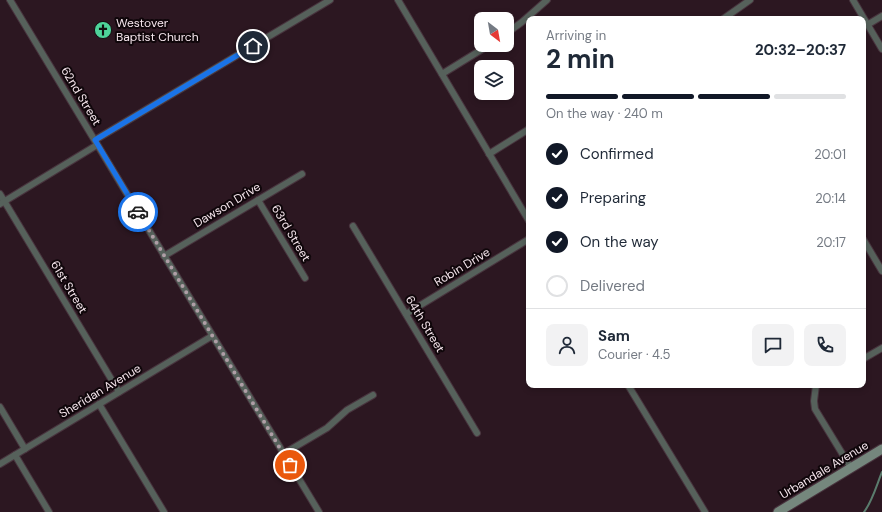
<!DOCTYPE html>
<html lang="en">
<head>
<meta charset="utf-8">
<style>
	:root { --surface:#fff; --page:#f2f2f3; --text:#1f2937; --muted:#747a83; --line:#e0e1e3; --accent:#111827 }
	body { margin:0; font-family:"DM Sans",sans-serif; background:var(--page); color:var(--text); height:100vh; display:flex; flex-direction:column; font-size:15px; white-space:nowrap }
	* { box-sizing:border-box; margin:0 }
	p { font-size:13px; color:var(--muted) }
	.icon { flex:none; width:22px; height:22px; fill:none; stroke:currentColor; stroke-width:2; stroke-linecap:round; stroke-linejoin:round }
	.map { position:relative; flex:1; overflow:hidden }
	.sheet { position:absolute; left:526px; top:16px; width:340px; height:372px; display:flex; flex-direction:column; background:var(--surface); border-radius:8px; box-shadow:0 2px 6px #0003 }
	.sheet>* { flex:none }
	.needle { width:26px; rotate:149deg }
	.fabs { position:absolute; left:474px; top:12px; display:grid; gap:8px }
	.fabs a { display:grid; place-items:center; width:40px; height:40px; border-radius:8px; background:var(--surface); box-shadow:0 2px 6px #0003; font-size:20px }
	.pin { position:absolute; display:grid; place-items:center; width:34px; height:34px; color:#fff; margin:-17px; border:2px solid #fff; border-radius:50%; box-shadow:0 1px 4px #0007 }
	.courier { position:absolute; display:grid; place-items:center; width:40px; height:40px; margin:-20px; border:3px solid #1a73e8; border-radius:50%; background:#fff; color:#222; box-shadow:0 1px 5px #0007 }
	.summary em { font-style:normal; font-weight:700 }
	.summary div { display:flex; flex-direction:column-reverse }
	.summary { display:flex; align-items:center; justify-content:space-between; height:68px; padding:0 20px }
	h1 { font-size:26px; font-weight:700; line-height:30px }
	.bar { display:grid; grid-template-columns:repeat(4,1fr); gap:6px 4px; align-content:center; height:48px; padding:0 20px }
	.bar i { height:5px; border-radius:3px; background:var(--line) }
	.bar .on { background:var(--accent) }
	.bar p { grid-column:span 4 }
	.line { display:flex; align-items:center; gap:10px; padding:0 20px; border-top:1px solid var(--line) }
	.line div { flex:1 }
	.round { display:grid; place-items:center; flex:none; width:42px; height:42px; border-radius:8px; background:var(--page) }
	ol { padding:0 20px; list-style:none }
	li { display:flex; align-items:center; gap:12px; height:44px }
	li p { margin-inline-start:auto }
	li .icon { padding:4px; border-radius:50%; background:var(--accent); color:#fff; stroke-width:4 }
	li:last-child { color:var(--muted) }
	li i { width:22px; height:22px; border:2px solid var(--line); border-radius:50% }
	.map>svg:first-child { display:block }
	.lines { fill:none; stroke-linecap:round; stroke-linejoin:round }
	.stream { stroke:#5a7c6d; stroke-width:2 }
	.street-casing { stroke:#48343e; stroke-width:8 }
	.secondary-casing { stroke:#48343e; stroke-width:11 }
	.street { stroke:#56615b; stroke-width:6 }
	.secondary { stroke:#75877d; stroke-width:9 }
	.done { stroke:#af9ea6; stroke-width:4; stroke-dasharray:0 7.2 }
	.route { stroke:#1a73e8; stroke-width:5 }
	.labels { text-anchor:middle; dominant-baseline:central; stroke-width:4; stroke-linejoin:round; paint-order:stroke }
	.poi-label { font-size:12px; fill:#f6e6ed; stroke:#0f060a; text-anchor:start }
	.street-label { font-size:12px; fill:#f6e6ed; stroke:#0f060a }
</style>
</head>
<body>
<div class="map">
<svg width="882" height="512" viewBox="0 0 882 512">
	<rect width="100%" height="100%" fill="#2c1721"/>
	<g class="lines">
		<!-- stream -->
		<path class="stream" d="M864 512C872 502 877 484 882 472"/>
		<!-- street casing -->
		<g class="street-casing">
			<g id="street">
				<path d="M10 0 319 512"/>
				<path d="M398 0 529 221"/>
				<path d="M853 0 882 49"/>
				<path d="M723 19 750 0"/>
				<path d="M867 25 882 16"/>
				<path d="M507 33 522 22 547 0"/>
				<path d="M442 74 489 45"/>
				<path d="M95 140 330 0"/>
				<path d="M489 154 529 129"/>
				<path d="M0 194 119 392"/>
				<path d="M258 200 305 278"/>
				<path d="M0 204 97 145"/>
				<path d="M353 226 477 433"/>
				<path d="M863 239 882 271"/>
				<path d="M164 256 302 174"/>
				<path d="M406 314 529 239"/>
				<path d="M863 359 882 348"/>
				<path d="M628 385 705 512"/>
				<path d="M816 385 814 401 815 409 851 468"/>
				<path d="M99 404 164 512"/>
				<path d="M0 407 25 449"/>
				<path d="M283 454 327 428 347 410 373 395"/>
				<path d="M15 455 49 512"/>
				<path d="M0 464 212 336"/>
			</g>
		</g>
		<!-- secondary casing -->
		<g class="secondary-casing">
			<path id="secondary" d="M778 512 882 449"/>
		</g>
		<!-- street -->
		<use href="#street" class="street"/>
		<!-- secondary -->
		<use href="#secondary" class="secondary"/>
	</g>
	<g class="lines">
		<!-- done -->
		<path class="done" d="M138 212 290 465"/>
		<!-- route -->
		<path class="route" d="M138 212 95 140 253 46"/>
	</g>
	<!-- icons -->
	<defs>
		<g id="church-disc" transform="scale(0.9)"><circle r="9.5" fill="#4ed39a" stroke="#0f060a"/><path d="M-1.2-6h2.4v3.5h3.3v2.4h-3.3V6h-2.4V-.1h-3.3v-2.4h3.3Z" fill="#111"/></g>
	</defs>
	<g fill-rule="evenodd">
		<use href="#church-disc" x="103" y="30"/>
	</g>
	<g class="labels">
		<!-- poi labels -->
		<g class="poi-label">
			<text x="116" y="23">Westover<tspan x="116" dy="14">Baptist Church</tspan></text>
		</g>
		<!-- street labels -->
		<g class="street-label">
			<text transform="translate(81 96) rotate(59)">62nd Street</text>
			<text transform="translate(227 205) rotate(-31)">Dawson Drive</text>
			<text transform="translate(291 233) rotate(59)">63rd Street</text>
			<text transform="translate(462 267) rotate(-31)">Robin Drive</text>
			<text transform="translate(69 287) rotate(59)">61st Street</text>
			<text transform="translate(425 324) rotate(59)">64th Street</text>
			<text transform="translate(100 391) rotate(-31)">Sheridan Avenue</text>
			<text transform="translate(824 470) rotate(-31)">Urbandale Avenue</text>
		</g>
	</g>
</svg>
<div class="fabs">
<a><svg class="needle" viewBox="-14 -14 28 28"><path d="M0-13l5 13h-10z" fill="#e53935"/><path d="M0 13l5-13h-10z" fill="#747a83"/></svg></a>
<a><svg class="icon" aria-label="layers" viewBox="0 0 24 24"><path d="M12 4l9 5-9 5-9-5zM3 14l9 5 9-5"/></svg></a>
</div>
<div class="pin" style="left:290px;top:465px;background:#ea580c"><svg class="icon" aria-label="bag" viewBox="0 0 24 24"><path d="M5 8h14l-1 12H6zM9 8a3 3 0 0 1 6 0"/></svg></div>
<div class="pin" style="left:253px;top:46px;background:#1f2937"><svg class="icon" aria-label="home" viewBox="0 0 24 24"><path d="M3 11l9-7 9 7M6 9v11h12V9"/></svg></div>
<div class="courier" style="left:138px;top:212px"><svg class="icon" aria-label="car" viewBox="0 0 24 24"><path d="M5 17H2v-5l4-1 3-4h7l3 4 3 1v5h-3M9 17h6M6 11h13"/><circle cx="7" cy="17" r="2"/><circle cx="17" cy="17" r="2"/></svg></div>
<section class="sheet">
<div class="summary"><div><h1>2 min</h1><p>Arriving in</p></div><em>20:32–20:37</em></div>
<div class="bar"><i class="on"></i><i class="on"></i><i class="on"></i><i></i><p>On the way · 240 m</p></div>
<ol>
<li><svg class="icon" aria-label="check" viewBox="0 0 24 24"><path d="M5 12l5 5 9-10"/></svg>Confirmed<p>20:01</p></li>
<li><svg class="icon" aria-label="check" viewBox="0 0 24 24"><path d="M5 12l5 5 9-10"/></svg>Preparing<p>20:14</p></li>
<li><svg class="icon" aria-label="check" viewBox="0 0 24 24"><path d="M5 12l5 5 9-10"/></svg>On the way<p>20:17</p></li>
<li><i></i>Delivered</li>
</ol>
<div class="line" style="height:72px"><a class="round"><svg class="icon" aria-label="person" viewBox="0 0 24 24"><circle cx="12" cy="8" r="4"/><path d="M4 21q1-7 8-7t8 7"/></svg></a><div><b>Sam</b><p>Courier · 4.5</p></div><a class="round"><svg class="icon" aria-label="chat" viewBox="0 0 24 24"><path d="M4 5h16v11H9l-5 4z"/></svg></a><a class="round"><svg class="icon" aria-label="phone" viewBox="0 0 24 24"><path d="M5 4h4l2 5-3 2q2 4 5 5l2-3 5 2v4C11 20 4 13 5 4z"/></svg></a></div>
</section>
</div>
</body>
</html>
